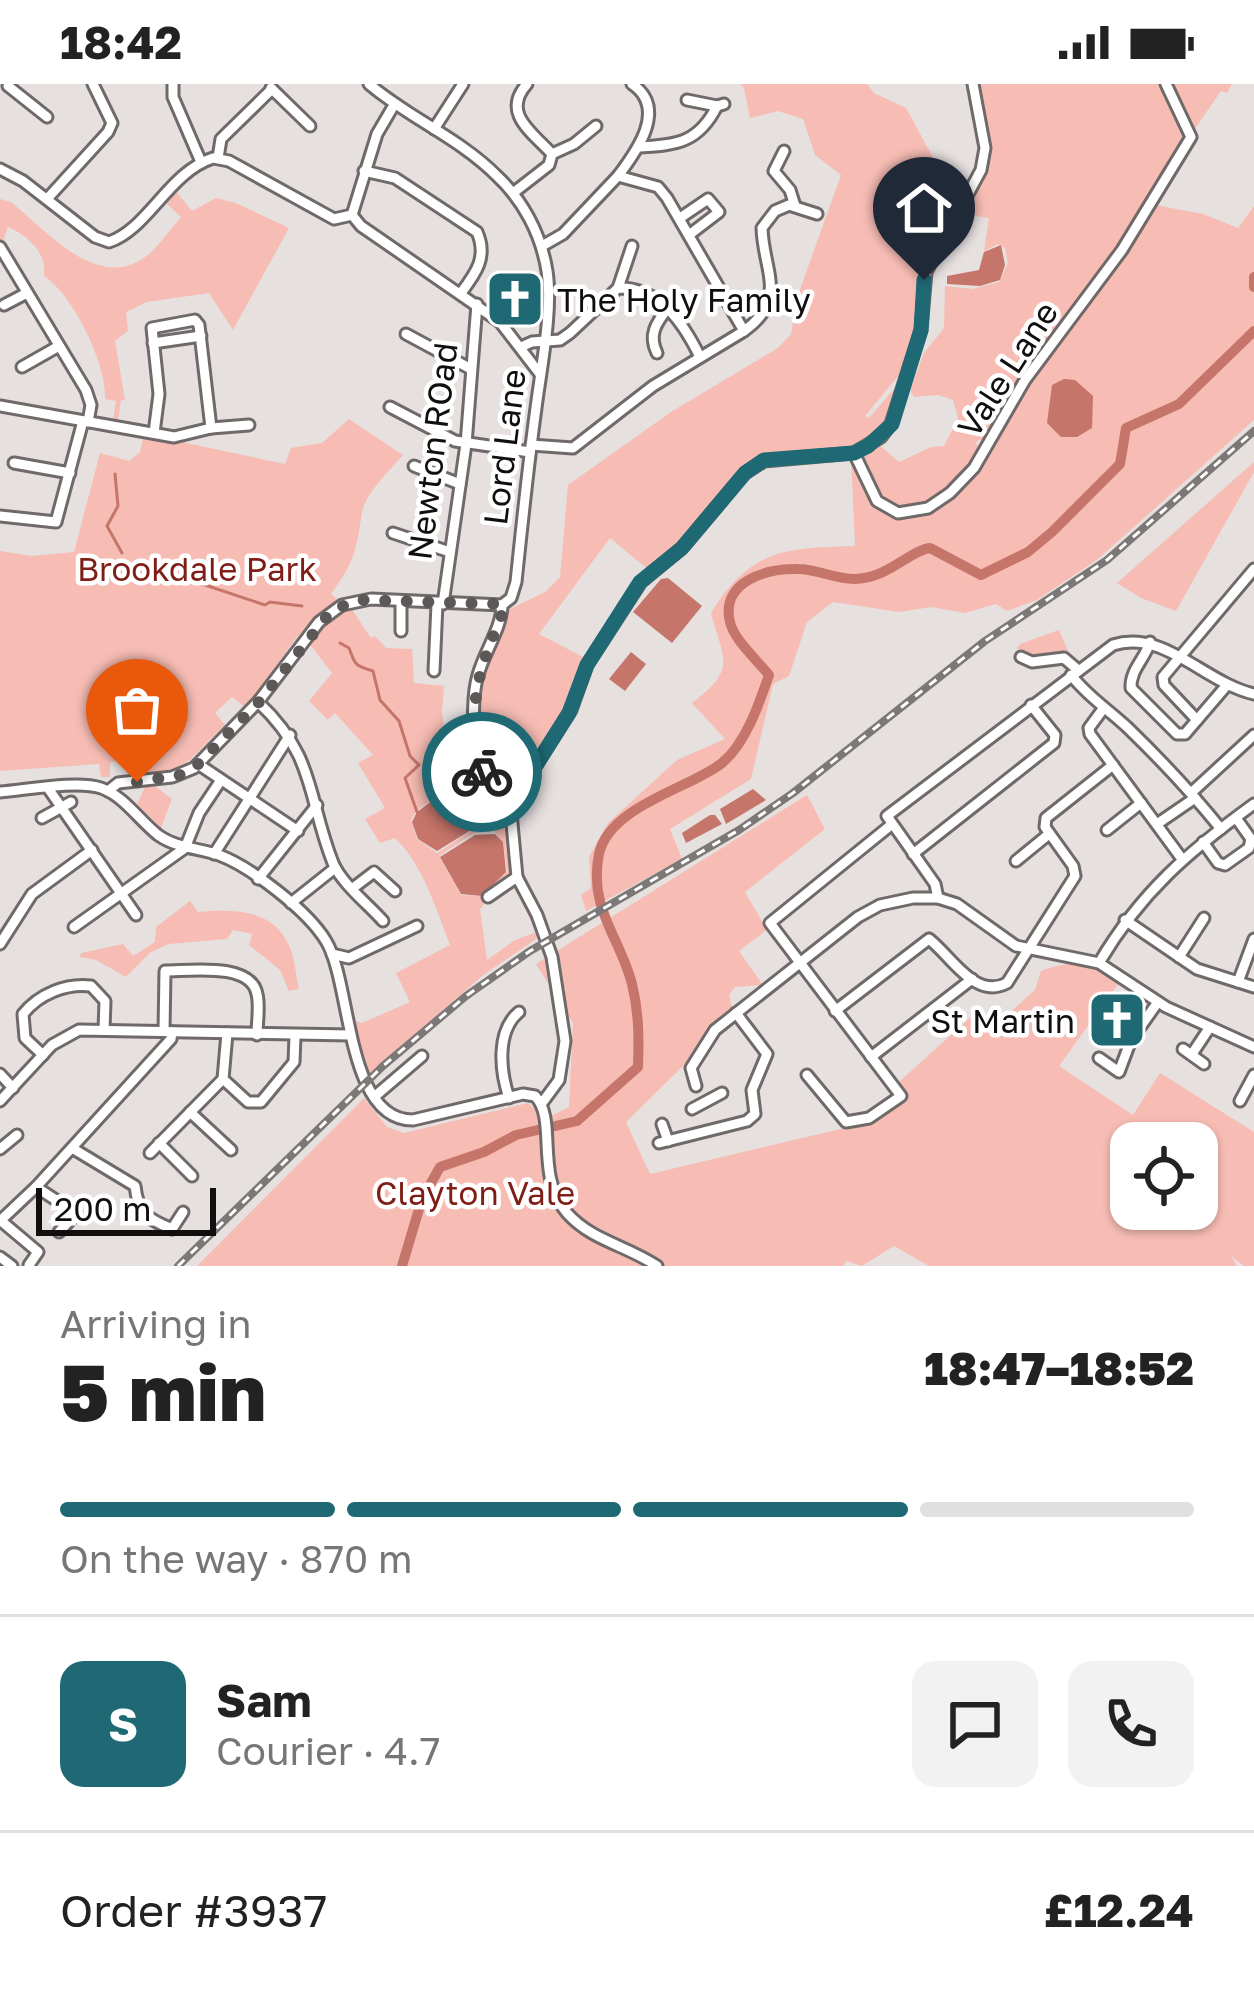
<!DOCTYPE html>
<html lang="en">
<head>
<meta charset="utf-8">
<style>
	:root { --surface:#fff; --page:#f2f2f2; --text:#222; --muted:#767676; --line:#e0e0e0; --accent:#1f6974 }
	body { margin:0; font-family:"Golos Text",sans-serif; background:var(--page); color:var(--text); height:100vh; display:flex; flex-direction:column; font-size:45px; white-space:nowrap }
	* { box-sizing:border-box; margin:0 }
	p { font-size:39px; color:var(--muted) }
	.icon { flex:none; width:66px; height:66px; fill:none; stroke:currentColor; stroke-width:2; stroke-linecap:round; stroke-linejoin:round }
	.map { position:relative; height:1182px; overflow:hidden }
	.drawer { display:flex; flex-direction:column; background:var(--surface); flex:1 }
	.drawer>* { flex:none }
	.tools { position:absolute; left:1110px; top:1038px; display:grid; gap:24px }
	.tools a { display:grid; place-items:center; width:108px; height:108px; border-radius:24px; background:var(--surface); box-shadow:0 3px 9px #0004; font-size:60px }
	.scale { position:absolute; left:36px; bottom:30px; width:180px; box-sizing:border-box; padding-left:12px; border:6px solid #100e0e; border-top:0; font-size:33px; line-height:42px; white-space:nowrap; color:#100e0e; -webkit-text-stroke:9px #fff; paint-order:stroke }
	.pin { position:absolute; display:grid; place-items:center; width:102px; height:102px; color:#fff; margin:-123px -51px; border-radius:50% 50% 50% 0; rotate:-45deg; box-shadow:0 0 12px #0007 }
	.pin .icon { rotate:45deg }
	.courier { position:absolute; display:grid; place-items:center; width:120px; height:120px; margin:-60px; border:9px solid #1f6974; border-radius:50%; background:#fff; color:#222; box-shadow:0 3px 15px #0007 }
	.head em { font-style:normal; font-weight:800 }
	.head div { display:flex; flex-direction:column-reverse }
	.head { display:flex; align-items:center; justify-content:space-between; height:204px; padding:0 60px }
	h1 { font-size:78px; font-weight:800; line-height:90px }
	.bar { display:grid; grid-template-columns:repeat(4,1fr); gap:18px 12px; align-content:center; height:144px; padding:0 60px }
	.bar i { height:15px; border-radius:9px; background:var(--line) }
	.bar .selected { background:var(--accent) }
	.bar p { grid-column:span 4 }
	.line { display:flex; align-items:center; gap:30px; padding:0 60px; border-top:3px solid var(--line) }
	.line div { flex:1 }
	.round { display:grid; place-items:center; flex:none; width:126px; height:126px; border-radius:24px; background:var(--page) }
	.status { display:flex; justify-content:space-between; align-items:center; height:84px; padding:0 60px; background:var(--surface); direction:ltr }
	.status svg { height:33px; fill:currentColor }
	.map>svg:first-child { display:block }
	.green { fill:#f7bdb4; fill-rule:evenodd }
	.water { fill:#c6756a }
	.lines { fill:none; stroke-linecap:round; stroke-linejoin:round }
	.stream { stroke:#c6756a; stroke-width:3 }
	.river { stroke:#c6756a; stroke-width:10 }
	.minor-casing { stroke:#6f6a69; stroke-width:15 }
	.minor { stroke:#fff; stroke-width:9 }
	.rail-casing { stroke:#7c7877; stroke-width:8 }
	.rail { stroke:#fff; stroke-width:3; stroke-dasharray:9; stroke-linecap:butt }
	.done { stroke:#5b5857; stroke-width:12; stroke-dasharray:0 21.6 }
	.route { stroke:#1f6974; stroke-width:15 }
	.labels { text-anchor:middle; dominant-baseline:central; stroke-width:9; stroke-linejoin:round; paint-order:stroke }
	.poi-label { font-size:33px; fill:#100e0e; stroke:#fff; text-anchor:start }
	.street-label { font-size:33px; fill:#100e0e; stroke:#fff }
	.park-label { font-size:33px; fill:#7f1e17; stroke:#fff }
</style>
</head>
<body>
<div class="status"><b>18:42</b><svg viewBox="0 0 49 12"><path d="M0 12V9h3v3zM5 12V6h3v6zM10 12V3h3v9zM15 12V0h3v12zM26 1h20v11H26zM47 4h2v5h-2z"/></svg></div>
<div class="map">
<svg width="1254" height="1182" viewBox="0 0 1254 1182">
	<rect width="100%" height="100%" fill="#e6e0df"/>
	<!-- green -->
	<g class="green">
		<path d="M740 0H867L874 9 906 24 954 112 961 114 919 195V243L900 290 865 332 869 334 900 298 884 345 867 360 849 368 756 376 718 411 679 464 650 487 610 454 539 550 587 575 568 624 520 693 507 724 521 805 542 851 482 892 370 990 353 936 362 939 410 918 396 889 450 861C436 825 423 781 395 754L380 759 365 735 385 724 358 679 373 671 335 629 328 636 309 617 332 589 308 558 332 531 349 521 371 554 375 552 386 564 412 565 414 599 444 602 442 628 452 709 476 703 483 596 508 526 545 508 560 493 568 401 671 328 778 264 791 250 798 211 841 91 815 71 803 35 778 27 750 34 744 4ZM437 712 471 734 476 744 437 769 417 755 411 736 416 727ZM494 747 503 758 507 787 482 812 461 811 439 772 474 749ZM516 805 538 852 534 849 515 856 487 876 480 825 494 810Z"/>
		<path d="M975 0H1164L1190 54 985 362 979 355 976 359 981 368C947 421 879 458 860 372L878 360 899 378 931 363 944 362 958 334 953 316 938 311 914 313 910 305 924 269 944 244 945 202 972 205 999 198 1008 179 1005 164 998 160 984 167 989 134 962 130C991 74 990 61 975 0Z"/>
		<path d="M1168 0H1232L1227 9 1221 7 1194 46Z"/>
		<path d="M174 105 192 127 216 114 236 119 289 144 233 246 209 209 147 218 126 228 128 247 115 257 125 316H121L118 337 113 336 116 317 105 315C107 280 73 211 44 192 47 168 28 152 8 143L2 160 0 156V115L11 118C48 148 100 211 149 170 161 159 171 145 181 133L163 116Z"/>
		<path d="M1155 121 1203 130 1238 144 1254 122V336L1098 475 1037 516 1007 527 996 520 965 529 931 523 899 528 833 518 807 538 789 592 773 600 751 695 670 745 682 775 586 827 581 811 591 804 589 773 608 739 677 676 725 655 692 619C738 584 723 576 711 529 750 465 785 464 855 462L851 373C860 393 870 425 894 432 913 437 939 424 954 412 990 385 1007 333 1032 296 1072 237 1115 181 1155 121Z"/>
		<path d="M349 335 403 371C390 386 366 409 362 428 356 467 355 477 331 510L337 515 296 554 246 624 232 613 215 629 225 641C182 681 196 683 132 692L130 676 110 678V693H101L99 680 0 687V467L32 472 74 468 100 369 129 377 140 368 144 350 285 380 291 364 322 359Z"/>
		<path d="M1254 378V388L1176 527 1141 514 1117 499Z"/>
		<path d="M1059 546 1070 571 1033 576 1017 564 1020 560Z"/>
		<path d="M155 702 172 715 161 744 137 720 145 703Z"/>
		<path d="M807 711 825 745 745 808 767 846 739 867 763 901 735 903 729 911 732 924 714 938 683 982 626 1038 650 1090 853 1042 889 1015 900 997 972 932 1007 931 1035 906 1041 887C1072 874 1091 880 1121 896L1059 982 1133 1031 1160 989 1254 1048V1182H1244L1231 1172 1237 1182H929L894 1162 862 1182 846 1177 843 1182H197L364 1014 387 1043 404 1049 528 1019 545 1035 569 1023 573 939 536 880ZM1131 1059H1197V1125H1131Z"/>
		<path d="M190 817 198 828C233 825 277 824 291 867 295 877 296 893 299 905L289 907 280 886 249 861 252 850 233 846 227 855 169 860 151 868 126 893 96 876 80 873 81 869 123 860 133 872 155 858 156 843Z"/>
	</g>
	<!-- water -->
	<g class="water">
		<path d="M1001 161 1005 181 1000 196 980 202 947 200V192L979 186 984 168Z"/>
		<path d="M1064 295 1075 296 1093 312 1092 344 1077 353H1061L1047 339 1052 301Z"/>
		<path d="M668 494 702 522 672 559 633 528 661 495Z"/>
		<path d="M631 568 646 580 625 607 609 595Z"/>
		<path d="M753 705 766 716 726 740 720 725Z"/>
		<path d="M437 713 476 743 437 767 418 755 412 738 417 728Z"/>
		<path d="M710 731H715L722 740 686 759 682 749Z"/>
		<path d="M495 750 503 758 506 788 482 812 461 810 440 773 475 751Z"/>
	</g>
	<g class="lines">
		<!-- stream -->
		<g class="stream">
			<path d="M115 390 118 422 107 442 122 469"/>
			<path d="M199 499 265 521 270 518 302 522"/>
			<path d="M340 559 349 564C355 581 355 582 373 587L380 616 399 637 410 672 419 681 405 694 417 728"/>
		</g>
		<!-- river -->
		<g class="river">
			<path d="M1254 193V203"/>
			<path d="M402 1182 422 1115 440 1083 484 1068 516 1051 577 1037 638 983C639 955 639 928 632 900 620 853 588 824 599 770 609 722 691 704 722 679 746 659 759 620 769 591 757 576 734 556 730 538 720 498 766 484 798 485 817 485 835 495 854 495 888 495 910 466 930 464L981 491 1028 468 1052 448 1120 380 1126 344 1179 320 1254 247"/>
		</g>
		<!-- minor casing -->
		<g class="minor-casing">
			<g id="minor">
				<path d="M173 0V13L201 78"/>
				<path d="M369 0C409 34 459 54 496 91 523 116 541 150 547 187 553 226 541 284 536 324 528 382 522 440 516 498L511 514 502 521"/>
				<path d="M8 2 47 33"/>
				<path d="M271 4 310 42"/>
				<path d="M687 16 717 22 724 20"/>
				<path d="M434 45 463 0"/>
				<path d="M640 63C678 61 699 58 717 22"/>
				<path d="M784 67 774 87 790 106 795 122"/>
				<path d="M552 70 574 60 596 42"/>
				<path d="M218 74 221 55 272 5"/>
				<path d="M0 85 23 97 95 153 109 158C148 145 169 88 213 74L229 77 334 135 352 131"/>
				<path d="M364 87 395 94 477 148C488 173 476 189 461 209"/>
				<path d="M618 92C637 67 668 24 632 0"/>
				<path d="M513 109 549 81 552 70C532 48 501 29 527 0"/>
				<path d="M47 115 108 48 112 39 93 0"/>
				<path d="M352 131 361 142 500 238 540 290"/>
				<path d="M352 131 377 50 394 21"/>
				<path d="M680 134 708 115 719 128 689 151"/>
				<path d="M0 163 86 306 91 321 88 338"/>
				<path d="M618 204 632 162"/>
				<path d="M4 221 27 209"/>
				<path d="M744 247C789 215 763 186 762 144L775 127 789 121 817 130"/>
				<path d="M406 250 471 285"/>
				<path d="M153 259 201 252"/>
				<path d="M521 263 532 258 560 256 570 249 618 204C659 203 683 238 700 273"/>
				<path d="M657 269C648 251 656 239 668 224"/>
				<path d="M22 283 59 262"/>
				<path d="M0 322 174 353 211 344 249 341"/>
				<path d="M390 323 455 357 530 368"/>
				<path d="M154 349 159 310 152 244 195 236 199 241 211 344"/>
				<path d="M531 361 573 364 653 302 744 247 667 114 658 103 618 92 563 150 542 162"/>
				<path d="M854 369 877 417 898 429 928 424 950 409 974 384 1025 296 1122 166 1191 53 1166 0"/>
				<path d="M14 379 70 389"/>
				<path d="M414 382 460 400"/>
				<path d="M0 432 56 438 83 337"/>
				<path d="M393 449 450 468"/>
				<path d="M401 517V547"/>
				<path d="M443 520 466 360 477 220"/>
				<path d="M502 521C502 544 484 568 478 591 468 624 473 717 511 729"/>
				<path d="M1150 558C1145 575 1130 586 1131 604L1177 650H1185L1227 601"/>
				<path d="M1021 573 1032 578 1064 574 1078 586"/>
				<path d="M434 587 437 520"/>
				<path d="M1071 591C1088 613 1108 625 1128 644 1161 676 1192 709 1221 745"/>
				<path d="M258 618C316 672 307 713 333 779 342 800 368 820 383 837"/>
				<path d="M1103 625 1089 644 1090 650 1182 775"/>
				<path d="M1197 636 1164 601 1163 593 1254 485"/>
				<path d="M198 680 298 747"/>
				<path d="M48 704 136 831"/>
				<path d="M108 707 118 699 172 693 194 684 258 618 319 538 342 521 371 515 502 521"/>
				<path d="M0 708C26 706 77 696 101 704 124 712 139 736 158 751 176 764 198 764 219 771 251 783 308 827 326 857 352 899 345 1036 413 1036L523 1010 535 1012C558 1035 534 1091 567 1129 592 1157 626 1161 657 1182"/>
				<path d="M1191 709 1254 651"/>
				<path d="M42 734 71 718"/>
				<path d="M1157 740 1195 714"/>
				<path d="M1107 746 1141 719"/>
				<path d="M1203 758 1218 779 1225 781 1249 764 1251 755 1236 734"/>
				<path d="M214 770 290 651"/>
				<path d="M913 770 1054 659 1055 651 1031 621"/>
				<path d="M1016 777 1049 750"/>
				<path d="M258 795 317 721"/>
				<path d="M353 804 374 788 395 807"/>
				<path d="M488 813 517 793"/>
				<path d="M938 814 935 800 887 732 1113 561C1164 545 1205 599 1254 610"/>
				<path d="M291 819 335 784"/>
				<path d="M1125 836 1197 885 1254 903"/>
				<path d="M74 843 185 764 199 729 221 696"/>
				<path d="M0 860 32 810 92 766"/>
				<path d="M332 870 349 874 417 842"/>
				<path d="M1179 873 1204 834"/>
				<path d="M1099 879C1141 808 1188 768 1254 720"/>
				<path d="M1238 898 1254 855"/>
				<path d="M835 927 929 855C952 873 975 916 1007 899L1075 792 1073 782 1045 743 1046 734 1113 681"/>
				<path d="M164 947 165 887C190 887 251 878 257 910 260 922 257 938 257 951"/>
				<path d="M227 949 223 995 248 1018H261L294 978 295 953"/>
				<path d="M1183 965 1204 980"/>
				<path d="M1192 970 1210 943"/>
				<path d="M43 971 25 954 23 930C39 910 66 899 91 902L105 917 104 946"/>
				<path d="M871 973 972 895"/>
				<path d="M1099 974 1119 988 1131 956 1158 918"/>
				<path d="M0 990 13 1004"/>
				<path d="M807 991 846 1038 869 1034 901 1012 770 839 891 741"/>
				<path d="M696 1002 691 984 715 946 858 833 880 821 913 814H938L957 820 1016 862 1099 879 1166 923 1254 963"/>
				<path d="M374 1013 422 972"/>
				<path d="M509 1014C500 987 496 947 519 928"/>
				<path d="M0 1017 52 961 79 946 350 951"/>
				<path d="M1240 1017 1254 991"/>
				<path d="M542 1019 559 996 565 957 552 873 537 831 517 793 511 729 514 716 571 626 587 581 641 498 682 464 745 389 764 377 854 369 881 353 891 340 921 246 926 188 981 86 985 64 973 0"/>
				<path d="M692 1025 722 1009"/>
				<path d="M190 1028 231 1066"/>
				<path d="M662 1040 668 1057"/>
				<path d="M159 1059 192 1092"/>
				<path d="M659 1059 747 1037 755 1030 752 1006 767 970 736 929"/>
				<path d="M72 1064 135 1102C138 1130 148 1135 172 1145L183 1128"/>
				<path d="M0 1065 17 1051"/>
				<path d="M150 1069 223 995"/>
				<path d="M36 1103 59 1118 73 1122 76 1130 59 1148"/>
				<path d="M0 1136 38 1168 29 1181"/>
				<path d="M0 1137 36 1103 171 955 172 948"/>
				<path d="M0 1173 12 1182"/>
			</g>
		</g>
		<!-- minor -->
		<use href="#minor" class="minor"/>
		<!-- rail casing -->
		<g class="rail-casing">
			<path id="rail" d="M178 1182 383 982 466 912 530 867 739 746 793 709 985 557 1107 476 1254 347"/>
		</g>
		<!-- rail -->
		<use href="#rail" class="rail"/>
	</g>
	<g class="lines">
		<!-- done -->
		<path class="done" d="M137 698 180 691 198 680 259 618 332 526 360 516 502 520 504 525C477 593 467 614 482 688"/>
		<!-- route -->
		<path class="route" d="M482 688 499 722 511 729 514 716 569 629 587 581 640 498 682 464 745 389 764 376 854 369 868 362 892 340 921 246 924 196"/>
	</g>
	<!-- icons -->
	<defs>
		<g id="church-square" transform="scale(3)"><rect x="-9" y="-9" width="18" height="18" rx="4" fill="#1f6974" stroke="#fff"/><path d="M-1.2-6h2.4v3.5h3.3v2.4h-3.3V6h-2.4V-.1h-3.3v-2.4h3.3Z" fill="#fff"/></g>
	</defs>
	<g fill-rule="evenodd">
		<use href="#church-square" x="515" y="215"/>
		<use href="#church-square" x="1117" y="936"/>
	</g>
	<g class="labels">
		<!-- poi labels -->
		<g class="poi-label">
			<text x="557" y="215">The Holy Family</text>
			<text x="1075" y="936" text-anchor="end">St Martin</text>
		</g>
		<!-- street labels -->
		<g class="street-label">
			<text transform="translate(1007 285) rotate(-57)">Vale Lane</text>
			<text transform="translate(504 363) rotate(-83)">Lord Lane</text>
			<text transform="translate(432 367) rotate(-83)">Newton ROad</text>
		</g>
		<!-- park labels -->
		<g class="park-label">
			<text x="197" y="484">Brookdale Park</text>
			<text x="475" y="1108">Clayton Vale</text>
		</g>
	</g>
</svg>
<div class="tools">
<a><svg class="icon" aria-label="locate" viewBox="0 0 24 24"><circle cx="12" cy="12" r="6"/><path d="M12 2v4M12 18v4M2 12h4M18 12h4"/></svg></a>
</div>
<div class="scale">200 m</div>
<div class="pin" style="left:137px;top:698px;background:#ea580c"><svg class="icon" aria-label="bag" viewBox="0 0 24 24"><path d="M5 8h14l-1 12H6zM9 8a3 3 0 0 1 6 0"/></svg></div>
<div class="pin" style="left:924px;top:196px;background:#1f2937"><svg class="icon" aria-label="home" viewBox="0 0 24 24"><path d="M3 11l9-7 9 7M6 9v11h12V9"/></svg></div>
<div class="courier" style="left:482px;top:688px"><svg class="icon" aria-label="bike" viewBox="0 0 24 24"><circle cx="6" cy="16" r="4"/><circle cx="18" cy="16" r="4"/><path d="M6 16l4-8h5l3 8M10 8l3 8H6M13 5h3"/></svg></div>
</div>
<section class="drawer">
<div class="head"><div><h1>5 min</h1><p>Arriving in</p></div><em>18:47–18:52</em></div>
<div class="bar"><i class="selected"></i><i class="selected"></i><i class="selected"></i><i></i><p>On the way · 870 m</p></div>
<div class="line" style="height:216px"><b class="round" style="background:var(--accent);color:#fff">S</b><div><b>Sam</b><p>Courier · 4.7</p></div><a class="round"><svg class="icon" aria-label="chat" viewBox="0 0 24 24"><path d="M4 5h16v11H9l-5 4z"/></svg></a><a class="round"><svg class="icon" aria-label="phone" viewBox="0 0 24 24"><path d="M5 4h4l2 5-3 2q2 4 5 5l2-3 5 2v4C11 20 4 13 5 4z"/></svg></a></div>
<div class="line" style="height:156px"><div>Order #3937</div><b>£12.24</b></div>
</section>
</body>
</html>
